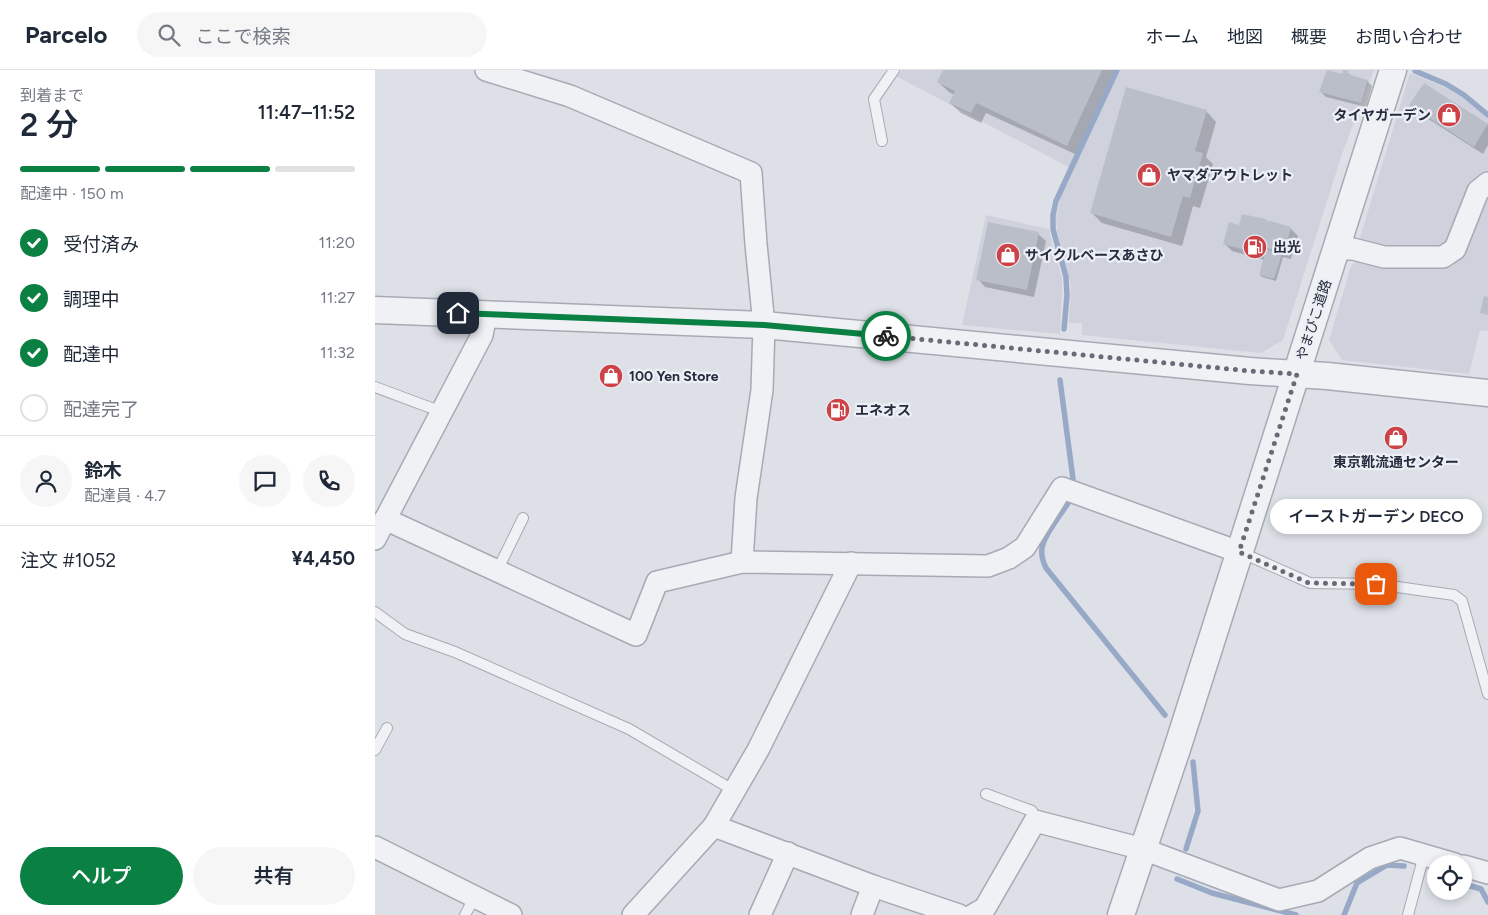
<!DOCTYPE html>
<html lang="ja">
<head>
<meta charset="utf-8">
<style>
	:root { --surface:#fff; --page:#f6f6f7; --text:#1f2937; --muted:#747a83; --line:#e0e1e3; --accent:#0b8043 }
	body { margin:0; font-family:Figtree,"Noto Sans JP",sans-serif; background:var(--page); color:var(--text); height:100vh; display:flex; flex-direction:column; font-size:19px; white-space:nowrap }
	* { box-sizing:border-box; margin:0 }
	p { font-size:16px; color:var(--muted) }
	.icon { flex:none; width:28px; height:28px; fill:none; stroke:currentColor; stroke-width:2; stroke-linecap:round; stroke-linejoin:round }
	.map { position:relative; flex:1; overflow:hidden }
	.sheet { display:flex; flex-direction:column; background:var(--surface); width:375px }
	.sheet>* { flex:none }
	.controls { position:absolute; left:1052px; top:785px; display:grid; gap:10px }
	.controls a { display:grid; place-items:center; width:45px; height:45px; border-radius:50%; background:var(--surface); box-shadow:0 2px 8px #0003; font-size:25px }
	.pin { position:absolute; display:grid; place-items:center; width:42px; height:42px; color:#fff; margin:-21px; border-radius:10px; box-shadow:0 2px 8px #0006 }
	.courier { position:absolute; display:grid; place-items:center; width:50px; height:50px; margin:-25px; border:4px solid #0b8043; border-radius:50%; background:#fff; color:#222; box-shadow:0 1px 6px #0007 }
	.bubble { position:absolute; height:35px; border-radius:18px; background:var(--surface); box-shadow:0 2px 8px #0003; font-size:16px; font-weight:600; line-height:35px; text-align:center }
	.head em { font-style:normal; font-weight:600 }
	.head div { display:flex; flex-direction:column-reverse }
	.head { display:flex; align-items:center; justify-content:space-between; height:85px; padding:0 20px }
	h1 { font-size:32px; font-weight:600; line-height:38px }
	.bar { display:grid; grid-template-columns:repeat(4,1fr); gap:8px 5px; align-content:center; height:60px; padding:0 20px }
	.bar i { height:6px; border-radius:4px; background:var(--line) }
	.bar .current { background:var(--accent) }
	.bar p { grid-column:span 4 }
	.line { display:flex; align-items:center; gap:12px; padding:0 20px; border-top:1px solid var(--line) }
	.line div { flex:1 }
	.round { display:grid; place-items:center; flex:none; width:52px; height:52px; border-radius:26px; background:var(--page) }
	ol { padding:0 20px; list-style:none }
	li { display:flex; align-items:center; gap:15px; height:55px }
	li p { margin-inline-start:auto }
	li .icon { padding:5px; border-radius:50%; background:var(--accent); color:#fff; stroke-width:4 }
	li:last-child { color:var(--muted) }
	li i { width:28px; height:28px; border:2px solid var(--line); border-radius:50% }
	.button { display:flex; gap:10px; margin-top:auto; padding:10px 20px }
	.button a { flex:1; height:58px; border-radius:30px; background:var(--accent); color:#fff; font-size:20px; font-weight:600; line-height:58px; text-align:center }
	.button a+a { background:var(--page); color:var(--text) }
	header { display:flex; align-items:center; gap:30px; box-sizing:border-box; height:70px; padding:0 25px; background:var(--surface); border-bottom:1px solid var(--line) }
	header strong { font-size:24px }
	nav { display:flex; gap:28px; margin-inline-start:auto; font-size:18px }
	.search { width:350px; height:45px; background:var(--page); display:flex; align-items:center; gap:12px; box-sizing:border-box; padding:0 18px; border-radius:28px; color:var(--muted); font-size:19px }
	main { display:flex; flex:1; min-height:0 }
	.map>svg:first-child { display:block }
	.built { fill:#cfd2dc }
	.shadow { fill:#0003 }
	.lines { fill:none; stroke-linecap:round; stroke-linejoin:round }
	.stream { stroke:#98a9c7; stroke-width:5.5 }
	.building { fill:#babec9 }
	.service-casing { stroke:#a6aab4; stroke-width:12 }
	.minor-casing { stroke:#a6aab4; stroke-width:24 }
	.tertiary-casing { stroke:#a6aab4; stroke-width:29 }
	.service { stroke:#f0f1f5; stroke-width:10 }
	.minor { stroke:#f0f1f5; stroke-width:21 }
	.tertiary { stroke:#f0f1f5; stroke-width:26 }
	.done { stroke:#676b78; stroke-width:5; stroke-dasharray:0 9 }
	.route { stroke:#0b8043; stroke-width:6 }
	.labels { text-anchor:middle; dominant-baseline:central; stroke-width:4.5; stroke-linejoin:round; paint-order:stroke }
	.poi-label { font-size:14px; font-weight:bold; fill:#272c3d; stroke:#eceff5; text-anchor:start }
	.street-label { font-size:14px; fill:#272c3d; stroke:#eceff5 }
</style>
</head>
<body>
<header>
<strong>Parcelo</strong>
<div class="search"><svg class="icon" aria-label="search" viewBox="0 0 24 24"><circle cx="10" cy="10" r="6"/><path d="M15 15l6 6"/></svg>ここで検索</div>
<nav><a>ホーム</a><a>地図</a><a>概要</a><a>お問い合わせ</a></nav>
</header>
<main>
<section class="sheet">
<div class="head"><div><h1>2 分</h1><p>到着まで</p></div><em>11:47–11:52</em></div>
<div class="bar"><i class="current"></i><i class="current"></i><i class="current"></i><i></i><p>配達中 · 150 m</p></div>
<ol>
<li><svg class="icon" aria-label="check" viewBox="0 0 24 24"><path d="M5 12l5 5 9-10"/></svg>受付済み<p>11:20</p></li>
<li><svg class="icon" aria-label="check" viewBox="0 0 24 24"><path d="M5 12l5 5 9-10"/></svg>調理中<p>11:27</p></li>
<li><svg class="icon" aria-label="check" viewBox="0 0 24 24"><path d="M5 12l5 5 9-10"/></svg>配達中<p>11:32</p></li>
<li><i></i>配達完了</li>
</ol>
<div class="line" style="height:90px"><a class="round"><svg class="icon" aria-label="person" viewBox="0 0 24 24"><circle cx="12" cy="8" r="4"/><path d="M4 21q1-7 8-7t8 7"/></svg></a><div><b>鈴木</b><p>配達員 · 4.7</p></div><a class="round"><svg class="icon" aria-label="chat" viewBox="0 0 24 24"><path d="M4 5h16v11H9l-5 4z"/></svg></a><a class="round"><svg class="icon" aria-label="phone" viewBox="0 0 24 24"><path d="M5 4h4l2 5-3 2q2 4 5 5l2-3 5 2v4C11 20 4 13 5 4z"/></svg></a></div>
<div class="line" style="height:65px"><div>注文 #1052</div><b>¥4,450</b></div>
<div class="button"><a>ヘルプ</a><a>共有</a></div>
</section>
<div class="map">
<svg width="1113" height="845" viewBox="0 0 1113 845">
	<rect width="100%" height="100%" fill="#dde0e7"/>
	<!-- built -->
	<g class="built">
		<path d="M527 0H999L967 84 908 270 886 283 707 265V253H694L696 215 682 162 681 146 686 126 699 100 521 6Z"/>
		<path d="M1035 3 1072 18 1093 31 1113 48V107L1075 172 1066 178 1006 179 983 174Z"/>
		<path d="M1113 122V261L1105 260 1094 304 967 290 954 270 976 196 981 192 1006 198 1078 196 1107 130Z"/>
		<path d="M611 145 674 159 677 174 687 208V221L685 264 587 255Z"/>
	</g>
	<!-- shadow -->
	<g class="shadow">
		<path d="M569 0H742L702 85 611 43 606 53 586 43 575 33 579 25 574 22 563 12Z"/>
		<path d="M969 1 977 6 992 11 997 16 991 37 951 27 946 22 968 6Z"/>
		<path d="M1049 14 1113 55V75L1108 84 1044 43 1036 35Z"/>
		<path d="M831 41 841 52 831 87 838 94 825 138 818 136 807 176 727 153 717 143Z"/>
		<path d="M893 152 915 158 923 166 916 189 908 187 901 211 887 207 885 205 889 190 857 181 849 173 864 156Z"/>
		<path d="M663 164 671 171 659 227 610 217 603 209Z"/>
	</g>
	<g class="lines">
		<!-- stream -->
		<g class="stream">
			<path d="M1040 1 1071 14 1089 25 1113 45"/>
			<path d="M689 259 692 225 691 207 678 159V145L681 131 742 0"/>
			<path d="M685 310 698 409"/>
			<path d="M693 433C686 445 669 464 667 478 666 485 668 492 671 498L790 645"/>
			<path d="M811 779 823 741 818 692"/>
			<path d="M1060 805 1061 806"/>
			<path d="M802 809 837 823 921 845"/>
			<path d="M1089 814 1106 819 1113 832"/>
			<path d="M969 845 982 813 1012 795 1029 796"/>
		</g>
	</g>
	<!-- building -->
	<g class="building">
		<path d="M568 0H727L692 76 601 33 596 43 574 33 580 21 562 12Z"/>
		<path d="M952 0 967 4 968 0H971L973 1 972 4 993 10 986 33 944 22Z"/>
		<path d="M1049 13 1113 54 1099 77 1034 35Z"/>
		<path d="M751 17 832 40 820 81 828 83 815 128 808 126 796 167 715 143Z"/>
		<path d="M867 144 891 149V150L916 157 909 182 883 176 881 183 848 174 854 152 864 155Z"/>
		<path d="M613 152 664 162 652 220 601 210Z"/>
		<path d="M891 179 907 184 899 209 884 205Z"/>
		<path d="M1109 226 1113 227V245L1105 243Z"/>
	</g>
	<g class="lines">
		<!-- service casing -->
		<g class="service-casing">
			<g id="service">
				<path d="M507 71 499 29 519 0"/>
				<path d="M0 317 67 342"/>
				<path d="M865 482 935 513 1001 514 1079 525 1087 531 1113 624"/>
				<path d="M122 501 148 448"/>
				<path d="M0 542 30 564 80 582 254 659 358 720"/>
				<path d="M0 680 12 658"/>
				<path d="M611 724 657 741 660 751"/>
				<path d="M90 845 99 828"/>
				<path d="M1033 845 1049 785"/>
			</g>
		</g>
		<!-- minor casing -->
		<g class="minor-casing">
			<g id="minor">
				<path d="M111 0 195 26 376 103 381 174 389 255 387 320 371 428 367 492"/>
				<path d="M962 179H978L1009 187H1068L1080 179 1103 121 1113 113"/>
				<path d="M10 449 261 565 282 512 367 492 613 496 634 488 650 477 687 418 864 482"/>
				<path d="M0 469 107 265 111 244"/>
				<path d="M339 756 498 816 584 845"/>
				<path d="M0 777 136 845"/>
				<path d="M1089 796 1113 803"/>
				<path d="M258 845 339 756 383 680 476 493"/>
				<path d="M385 845 413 783"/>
				<path d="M487 845 498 816"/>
				<path d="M598 845 610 838 660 751 768 779 904 830 943 821 995 788 1025 778 1080 794"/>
			</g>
		</g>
		<!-- tertiary casing -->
		<g class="tertiary-casing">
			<g id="tertiary">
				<path d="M0 240 389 255 875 301 952 306 1113 323"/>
				<path d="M746 845 801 682 1018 0"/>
			</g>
		</g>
		<!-- service -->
		<use href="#service" class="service"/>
		<!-- minor -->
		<use href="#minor" class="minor"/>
		<!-- tertiary -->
		<use href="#tertiary" class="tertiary"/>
	</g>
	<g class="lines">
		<!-- done -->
		<path class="done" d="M511 266 875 301 922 304 864 482 934 513 1001 514"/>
		<!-- route -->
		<path class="route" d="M83 243 389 255 511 266"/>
	</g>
	<!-- icons -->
	<defs>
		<g id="shop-disc" transform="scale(1.25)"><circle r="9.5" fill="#cc4246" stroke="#eceff5"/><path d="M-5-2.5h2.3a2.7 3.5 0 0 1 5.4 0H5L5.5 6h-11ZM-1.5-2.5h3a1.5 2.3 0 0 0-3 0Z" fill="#fff"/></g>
		<g id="fuel-disc" transform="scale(1.25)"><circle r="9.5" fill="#cc4246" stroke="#eceff5"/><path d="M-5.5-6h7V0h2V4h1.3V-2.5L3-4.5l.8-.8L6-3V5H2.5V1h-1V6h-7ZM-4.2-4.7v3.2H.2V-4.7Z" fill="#fff"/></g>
	</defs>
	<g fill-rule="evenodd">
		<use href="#shop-disc" x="1074" y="45"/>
		<use href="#shop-disc" x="774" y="105"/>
		<use href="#fuel-disc" x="880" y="177"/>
		<use href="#shop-disc" x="633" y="185"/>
		<use href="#shop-disc" x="236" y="306"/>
		<use href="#fuel-disc" x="463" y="340"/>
		<use href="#shop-disc" x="1021" y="368"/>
	</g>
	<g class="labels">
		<!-- poi labels -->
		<g class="poi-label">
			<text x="1056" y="45" text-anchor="end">タイヤガーデン</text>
			<text x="792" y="105">ヤマダアウトレット</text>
			<text x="898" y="177">出光</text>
			<text x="650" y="185">サイクルベースあさひ</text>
			<text x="254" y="306">100 Yen Store</text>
			<text x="480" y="340">エネオス</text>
			<text x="1021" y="392" text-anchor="middle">東京靴流通センター</text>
		</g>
		<!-- street labels -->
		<g class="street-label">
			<text transform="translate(939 250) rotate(-72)">やまびこ道路</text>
		</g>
	</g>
</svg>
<div class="controls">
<a><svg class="icon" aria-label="locate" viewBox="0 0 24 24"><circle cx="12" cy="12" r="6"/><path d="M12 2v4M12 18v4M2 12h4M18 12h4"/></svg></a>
</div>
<div class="pin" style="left:1001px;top:514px;background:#ea580c"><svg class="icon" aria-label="bag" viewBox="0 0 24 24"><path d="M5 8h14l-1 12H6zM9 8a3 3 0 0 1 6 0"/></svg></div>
<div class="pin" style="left:83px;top:243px;background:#1f2937"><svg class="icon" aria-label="home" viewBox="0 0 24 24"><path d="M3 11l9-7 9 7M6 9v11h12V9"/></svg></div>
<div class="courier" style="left:511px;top:266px"><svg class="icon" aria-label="bike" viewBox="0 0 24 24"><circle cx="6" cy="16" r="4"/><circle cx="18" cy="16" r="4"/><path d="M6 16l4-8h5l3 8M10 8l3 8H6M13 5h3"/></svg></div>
<div class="bubble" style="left:895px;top:429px;width:212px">イーストガーデン DECO</div>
</div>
</main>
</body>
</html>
